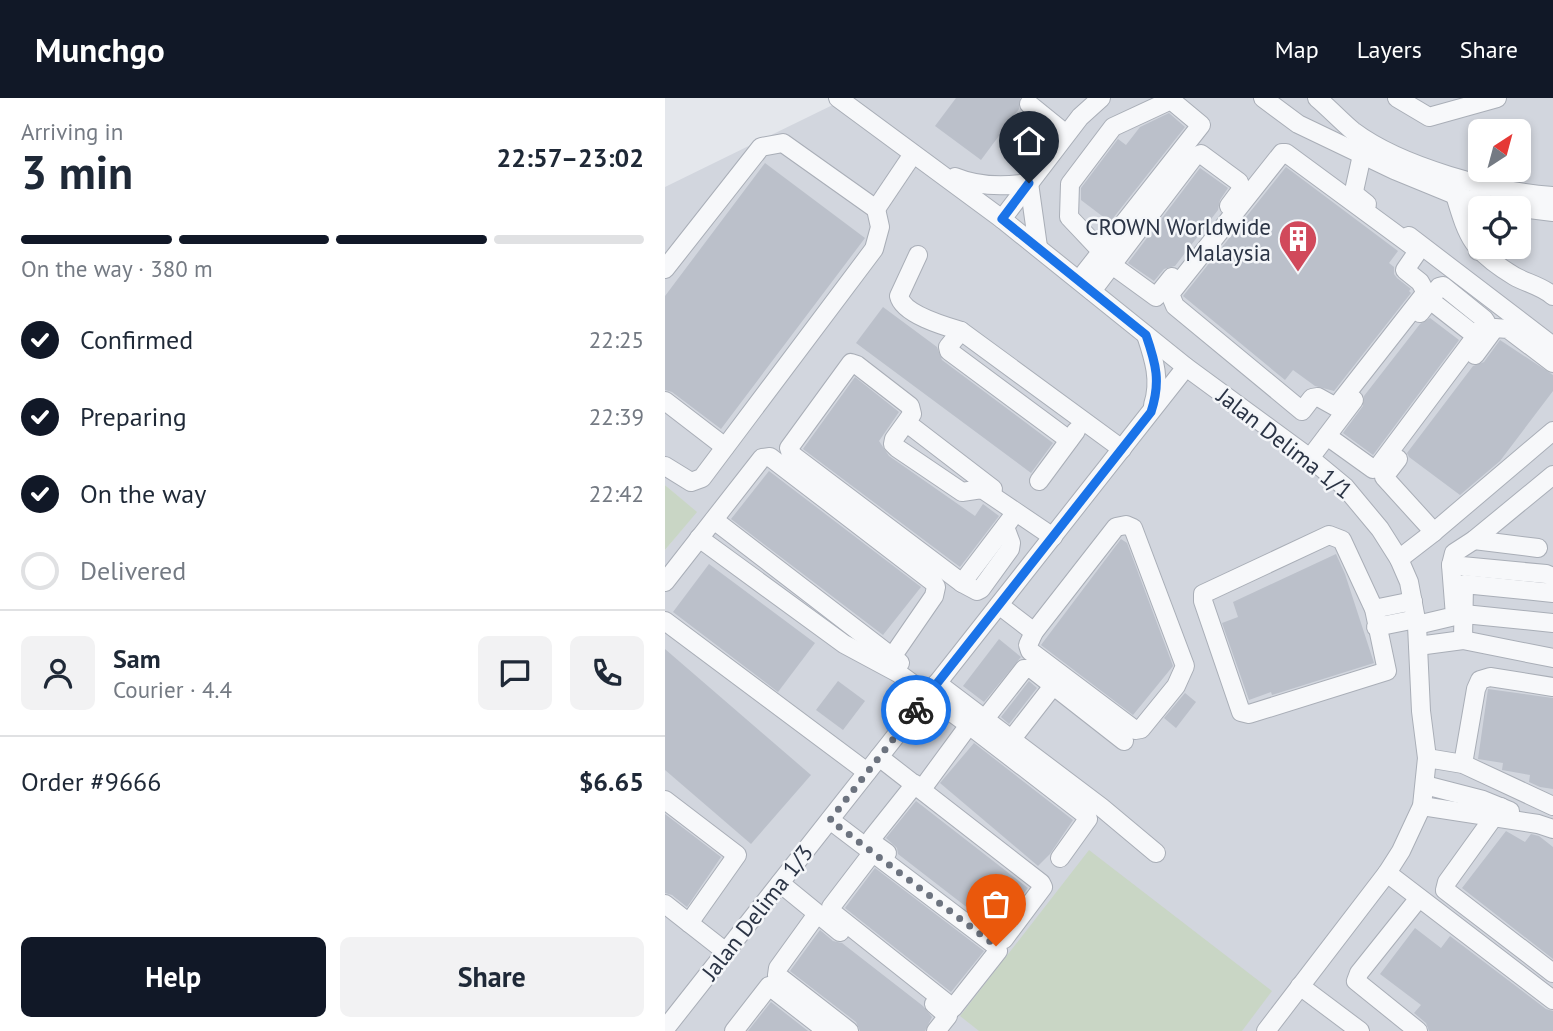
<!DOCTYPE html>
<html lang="en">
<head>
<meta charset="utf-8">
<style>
	:root { --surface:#fff; --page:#f2f2f3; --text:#1f2937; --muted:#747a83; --line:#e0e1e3; --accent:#111827 }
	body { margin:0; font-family:"PT Sans",sans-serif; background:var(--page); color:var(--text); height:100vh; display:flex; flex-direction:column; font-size:26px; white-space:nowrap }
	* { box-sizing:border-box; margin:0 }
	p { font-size:23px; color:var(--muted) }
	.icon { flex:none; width:38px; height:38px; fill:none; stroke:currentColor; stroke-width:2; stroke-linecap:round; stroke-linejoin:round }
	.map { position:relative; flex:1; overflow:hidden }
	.drawer { display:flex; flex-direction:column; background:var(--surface); width:665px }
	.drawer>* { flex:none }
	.needle { width:46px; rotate:36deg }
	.fabs { position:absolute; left:803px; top:21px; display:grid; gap:14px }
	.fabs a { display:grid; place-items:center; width:63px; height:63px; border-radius:10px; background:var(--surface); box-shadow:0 4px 10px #0003; font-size:35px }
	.pin { position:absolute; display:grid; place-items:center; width:60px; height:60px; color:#fff; margin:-72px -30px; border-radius:50% 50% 50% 0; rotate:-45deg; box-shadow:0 0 7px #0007 }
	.pin .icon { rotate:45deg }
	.courier { position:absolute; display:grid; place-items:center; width:70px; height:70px; margin:-35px; border:5px solid #1a73e8; border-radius:50%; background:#fff; color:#222; box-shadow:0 2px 9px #0007 }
	.headline em { font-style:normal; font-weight:700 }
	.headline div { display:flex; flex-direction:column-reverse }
	.headline { display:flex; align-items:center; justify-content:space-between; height:119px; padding:0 21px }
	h1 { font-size:46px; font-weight:700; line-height:52px }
	.bar { display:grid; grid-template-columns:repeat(4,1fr); gap:10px 7px; align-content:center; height:84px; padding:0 21px }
	.bar i { height:9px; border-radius:5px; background:var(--line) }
	.bar .selected { background:var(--accent) }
	.bar p { grid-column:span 4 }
	.line { display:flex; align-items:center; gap:18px; padding:0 21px; border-top:2px solid var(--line) }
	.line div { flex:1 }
	.round { display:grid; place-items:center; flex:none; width:74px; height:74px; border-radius:10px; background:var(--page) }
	ol { padding:0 21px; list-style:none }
	li { display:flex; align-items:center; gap:21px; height:77px }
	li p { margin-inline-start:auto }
	li .icon { padding:7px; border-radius:50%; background:var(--accent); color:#fff; stroke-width:4 }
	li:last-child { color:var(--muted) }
	li i { width:38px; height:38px; border:4px solid var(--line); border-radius:50% }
	.action { display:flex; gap:14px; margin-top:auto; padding:14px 21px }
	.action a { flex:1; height:80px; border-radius:10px; background:var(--accent); color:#fff; font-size:28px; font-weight:700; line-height:80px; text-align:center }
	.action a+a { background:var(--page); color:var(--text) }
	header { display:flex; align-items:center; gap:42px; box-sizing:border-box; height:98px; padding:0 35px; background:var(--accent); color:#fff }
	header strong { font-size:33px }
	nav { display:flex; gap:38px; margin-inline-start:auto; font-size:24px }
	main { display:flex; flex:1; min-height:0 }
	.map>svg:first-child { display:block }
	.built { fill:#d2d6de; fill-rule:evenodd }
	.green { fill:#c9d6c5 }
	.building { fill:#bbc0ca }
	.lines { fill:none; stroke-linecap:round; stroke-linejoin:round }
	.minor-casing { stroke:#a9aeb7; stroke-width:20 }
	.minor { stroke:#f7f8fa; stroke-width:18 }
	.done { stroke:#6c737f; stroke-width:7; stroke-dasharray:0 12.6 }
	.route { stroke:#1a73e8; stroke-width:9 }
	.labels { text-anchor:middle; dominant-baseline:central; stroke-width:5; stroke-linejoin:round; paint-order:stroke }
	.poi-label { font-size:23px; fill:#2b3445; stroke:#f4f6f9; text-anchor:end }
	.street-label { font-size:23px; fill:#2b3445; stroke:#f4f6f9 }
</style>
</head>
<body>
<header>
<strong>Munchgo</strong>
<nav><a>Map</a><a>Layers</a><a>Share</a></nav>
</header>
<main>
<section class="drawer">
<div class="headline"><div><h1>3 min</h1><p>Arriving in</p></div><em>22:57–23:02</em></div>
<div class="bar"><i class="selected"></i><i class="selected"></i><i class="selected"></i><i></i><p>On the way · 380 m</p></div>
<ol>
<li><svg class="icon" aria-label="check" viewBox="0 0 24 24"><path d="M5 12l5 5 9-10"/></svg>Confirmed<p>22:25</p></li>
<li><svg class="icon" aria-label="check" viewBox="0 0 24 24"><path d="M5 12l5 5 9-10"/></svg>Preparing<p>22:39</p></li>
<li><svg class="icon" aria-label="check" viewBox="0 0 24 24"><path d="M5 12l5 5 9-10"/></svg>On the way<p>22:42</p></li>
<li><i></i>Delivered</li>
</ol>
<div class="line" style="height:126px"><a class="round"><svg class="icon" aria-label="person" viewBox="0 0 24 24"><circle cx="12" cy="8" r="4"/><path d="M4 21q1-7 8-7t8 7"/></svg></a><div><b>Sam</b><p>Courier · 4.4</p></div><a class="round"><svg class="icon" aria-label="chat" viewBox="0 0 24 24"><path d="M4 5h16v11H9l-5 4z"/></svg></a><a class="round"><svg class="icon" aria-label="phone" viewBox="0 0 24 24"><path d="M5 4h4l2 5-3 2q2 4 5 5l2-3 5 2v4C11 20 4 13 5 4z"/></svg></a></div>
<div class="line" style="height:91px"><div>Order #9666</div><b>$6.65</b></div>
<div class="action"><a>Help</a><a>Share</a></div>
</section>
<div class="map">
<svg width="888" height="933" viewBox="0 0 888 933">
	<rect width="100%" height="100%" fill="#e4e7ec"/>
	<!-- built -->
	<path class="built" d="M182 0H888V933H0V452L31 414 0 387V89ZM816 33H854V72H816ZM816 110H854V149H816Z"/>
	<!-- green -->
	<g class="green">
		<path d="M0 387 32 414 0 452Z"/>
		<path d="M424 752 607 893 577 933H314L295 918Z"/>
	</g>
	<!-- building -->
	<g class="building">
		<path d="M291 0H355L354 11 316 62 270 28Z"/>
		<path d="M504 15 520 29 445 124 416 102V90L453 41 461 47 475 29Z"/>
		<path d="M100 65 200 140 56 331 7 294 0 292V198Z"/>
		<path d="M621 69 733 153 724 165 729 169V176L732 180 746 191 744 193 746 195 669 293 650 288 628 272 620 282 518 198Z"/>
		<path d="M535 70 563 90 555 102 553 112 510 168 499 171 489 183 463 165Z"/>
		<path d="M218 209 272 249 277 262 388 345 366 375 191 245Z"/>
		<path d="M765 220 794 242 708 357 678 335 698 308 699 298 755 226Z"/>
		<path d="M835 242 888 277V293L835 363 795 397 744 359 742 355 808 268 819 264Z"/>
		<path d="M190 279 234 314 214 343 224 358 310 418 318 406 334 418 295 469 138 351Z"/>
		<path d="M104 373 256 489 218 537 66 421Z"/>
		<path d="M456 441 462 445 508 568 468 617 376 547Z"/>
		<path d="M671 456 680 476 709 565 607 597 606 594 584 602 557 525 573 519 568 504Z"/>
		<path d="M44 466 150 545 113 594 8 514Z"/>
		<path d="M334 541 356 559 319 604 298 588Z"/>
		<path d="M0 551 146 677 86 746 0 672Z"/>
		<path d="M173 583 200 603 178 632 151 612Z"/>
		<path d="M364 583 372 590 344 626 336 619Z"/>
		<path d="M823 591 888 600V691L875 689 864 684 865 677 837 672 838 665 813 661Z"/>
		<path d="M520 595 531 604 511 630 499 620Z"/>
		<path d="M309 645 408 722 385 756 373 768 275 685Z"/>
		<path d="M251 703 363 790 335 827 324 820 317 821 233 756 232 750 221 740Z"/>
		<path d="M0 716 56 759 22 809 7 797 0 795Z"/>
		<path d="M841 733 860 744 866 736 874 738 888 749V861L797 790Z"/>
		<path d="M210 770 319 853 286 894 180 810Z"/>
		<path d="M750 830 776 850 785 838 881 911 888 913V933H764L761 925 749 915 756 907 715 876Z"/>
		<path d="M155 832 168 843 177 845 258 908 267 919 260 933H195L191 924 125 873Z"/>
		<path d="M106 904 143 933H83Z"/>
	</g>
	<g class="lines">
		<!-- minor casing -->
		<g class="minor-casing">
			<g id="minor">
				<path d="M173 0 337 121 521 269 645 360 680 389 715 431 734 461 744 484 752 527 756 613 762 660 757 708 736 753 722 775 601 933"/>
				<path d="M598 0 633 26 729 72 790 97 815 105 888 114"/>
				<path d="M652 0C664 10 676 23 688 33 736 69 828 94 888 98"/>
				<path d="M732 0 764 19 832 0"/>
				<path d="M364 6 401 36"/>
				<path d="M617 55H621L750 150 751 156 740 172 755 184 760 193 758 198 671 309 653 299 647 300 637 313 510 208 505 196Z"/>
				<path d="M697 57 689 93 692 98 702 106"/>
				<path d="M290 79C314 89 338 89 364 85L373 149"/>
				<path d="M790 97C803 141 808 153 849 178 861 185 877 188 888 198"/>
				<path d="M211 111 248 56"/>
				<path d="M337 121 415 19 436 0"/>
				<path d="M744 138 888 248"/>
				<path d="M813 153 816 93"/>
				<path d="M253 157 234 198C238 216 279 228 296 233L457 351"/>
				<path d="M447 167 491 199 507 179"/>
				<path d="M0 171 96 49 118 45 211 111 215 129 209 151 37 380 26 384 0 368"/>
				<path d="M414 182 536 27 506 2 448 29 405 86 404 119 437 154"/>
				<path d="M427 193 529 59 536 56 574 84 576 92 564 108"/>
				<path d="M765 202 774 189 778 188 819 221 821 224 811 238"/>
				<path d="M296 233 283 249 284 253 404 342"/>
				<path d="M481 237C489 261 496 283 488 307"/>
				<path d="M810 257 830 230 843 231 888 265"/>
				<path d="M0 303 60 349"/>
				<path d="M242 325 328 391"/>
				<path d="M662 338 708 371 713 369 811 238 765 202 755 215"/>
				<path d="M645 360 689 302"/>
				<path d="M733 361 719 379 769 434"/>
				<path d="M374 383 411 333"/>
				<path d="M351 414 297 485 126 356 124 350 186 265 192 267 245 308 247 316 229 341 228 346 232 350 297 394 317 391 388 439"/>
				<path d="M49 422 235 565"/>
				<path d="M461 427 468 430 520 568 511 588 476 631 470 632 365 553 363 547 369 534 451 429Z"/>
				<path d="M664 437 677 442 709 511 722 573 584 616 576 614 538 503V496Z"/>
				<path d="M34 440 179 546 233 575 304 627 257 691"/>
				<path d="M809 442 873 450"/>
				<path d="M734 461 769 434 888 333"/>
				<path d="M786 467 881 476 888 479"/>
				<path d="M0 484 97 360 105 359 268 484 271 489 269 498 227 559"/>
				<path d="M297 485 312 493 316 491 345 451 346 445 340 429"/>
				<path d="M334 507 369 534"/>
				<path d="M709 511 748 503"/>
				<path d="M799 516 888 525"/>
				<path d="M0 523 202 674"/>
				<path d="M752 527 790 518 786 467 789 455 809 442 888 377"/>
				<path d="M711 529 751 521"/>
				<path d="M798 542 799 486 888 495"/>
				<path d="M753 548 798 542 888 560"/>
				<path d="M272 585 436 709 491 755"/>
				<path d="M319 622 359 571H367L459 643"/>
				<path d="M304 627 422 718 423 721 395 760"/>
				<path d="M346 642 388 588"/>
				<path d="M214 659 376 785 378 789 339 841 334 840 322 831"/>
				<path d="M762 660 798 666 888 708"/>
				<path d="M798 666 811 591 815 582 825 579 888 589"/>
				<path d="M760 687 818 702 845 713"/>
				<path d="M0 702 72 757 24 825 0 806"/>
				<path d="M757 708 873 726 888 731"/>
				<path d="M836 709 782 784 780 792 888 875"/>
				<path d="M165 722 331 848 333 853 288 910 167 814 166 809 208 754"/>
				<path d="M222 755 208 745 207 740 250 686"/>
				<path d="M722 775 888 902"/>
				<path d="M115 785 175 834"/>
				<path d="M152 816 113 870 112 877 184 933"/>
				<path d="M24 825 61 854"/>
				<path d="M635 888 695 933"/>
				<path d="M269 906 283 918 271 933"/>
				<path d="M0 931 521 269"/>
				<path d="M69 933 104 888 162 933"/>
				<path d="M753 933 691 883 694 875 754 800"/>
			</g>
		</g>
		<!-- minor -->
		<use href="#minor" class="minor"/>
	</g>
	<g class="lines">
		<!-- done -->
		<path class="done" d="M251 612 165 722 331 848"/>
		<!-- route -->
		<path class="route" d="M251 612 486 314C496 284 491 266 481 237L337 121 364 85"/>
	</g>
	<!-- icons -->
	<defs>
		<g id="building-pin" transform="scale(2.0125)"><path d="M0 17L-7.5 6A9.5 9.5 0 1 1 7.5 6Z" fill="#d1495b" stroke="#f4f6f9"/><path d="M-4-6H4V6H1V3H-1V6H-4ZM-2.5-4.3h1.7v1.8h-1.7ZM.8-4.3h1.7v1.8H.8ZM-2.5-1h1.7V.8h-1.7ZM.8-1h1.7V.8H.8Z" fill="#fff"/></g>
	</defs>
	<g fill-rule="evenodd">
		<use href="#building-pin" x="633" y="141"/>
	</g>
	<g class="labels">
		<!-- poi labels -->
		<g class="poi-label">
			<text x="606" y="128">CROWN Worldwide<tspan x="606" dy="26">Malaysia</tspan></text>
		</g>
		<!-- street labels -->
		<g class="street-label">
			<text transform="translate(620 345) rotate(38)">Jalan Delima 1/1</text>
			<text transform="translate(92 814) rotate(-52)">Jalan Delima 1/3</text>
		</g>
	</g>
</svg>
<div class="fabs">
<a><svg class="needle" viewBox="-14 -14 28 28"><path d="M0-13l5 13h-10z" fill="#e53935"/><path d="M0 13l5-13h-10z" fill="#747a83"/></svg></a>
<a><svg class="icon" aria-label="locate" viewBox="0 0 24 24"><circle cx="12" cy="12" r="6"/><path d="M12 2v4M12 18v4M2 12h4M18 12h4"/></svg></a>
</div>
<div class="pin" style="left:331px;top:848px;background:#ea580c"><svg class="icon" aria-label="bag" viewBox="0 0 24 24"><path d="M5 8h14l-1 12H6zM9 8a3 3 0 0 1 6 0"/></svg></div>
<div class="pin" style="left:364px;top:85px;background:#1f2937"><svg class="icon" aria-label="home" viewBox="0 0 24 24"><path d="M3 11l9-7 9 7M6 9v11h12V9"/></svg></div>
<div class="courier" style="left:251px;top:612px"><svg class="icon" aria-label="bike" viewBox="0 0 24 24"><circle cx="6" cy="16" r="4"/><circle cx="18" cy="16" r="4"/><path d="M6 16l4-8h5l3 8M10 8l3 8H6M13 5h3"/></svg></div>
</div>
</main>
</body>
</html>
